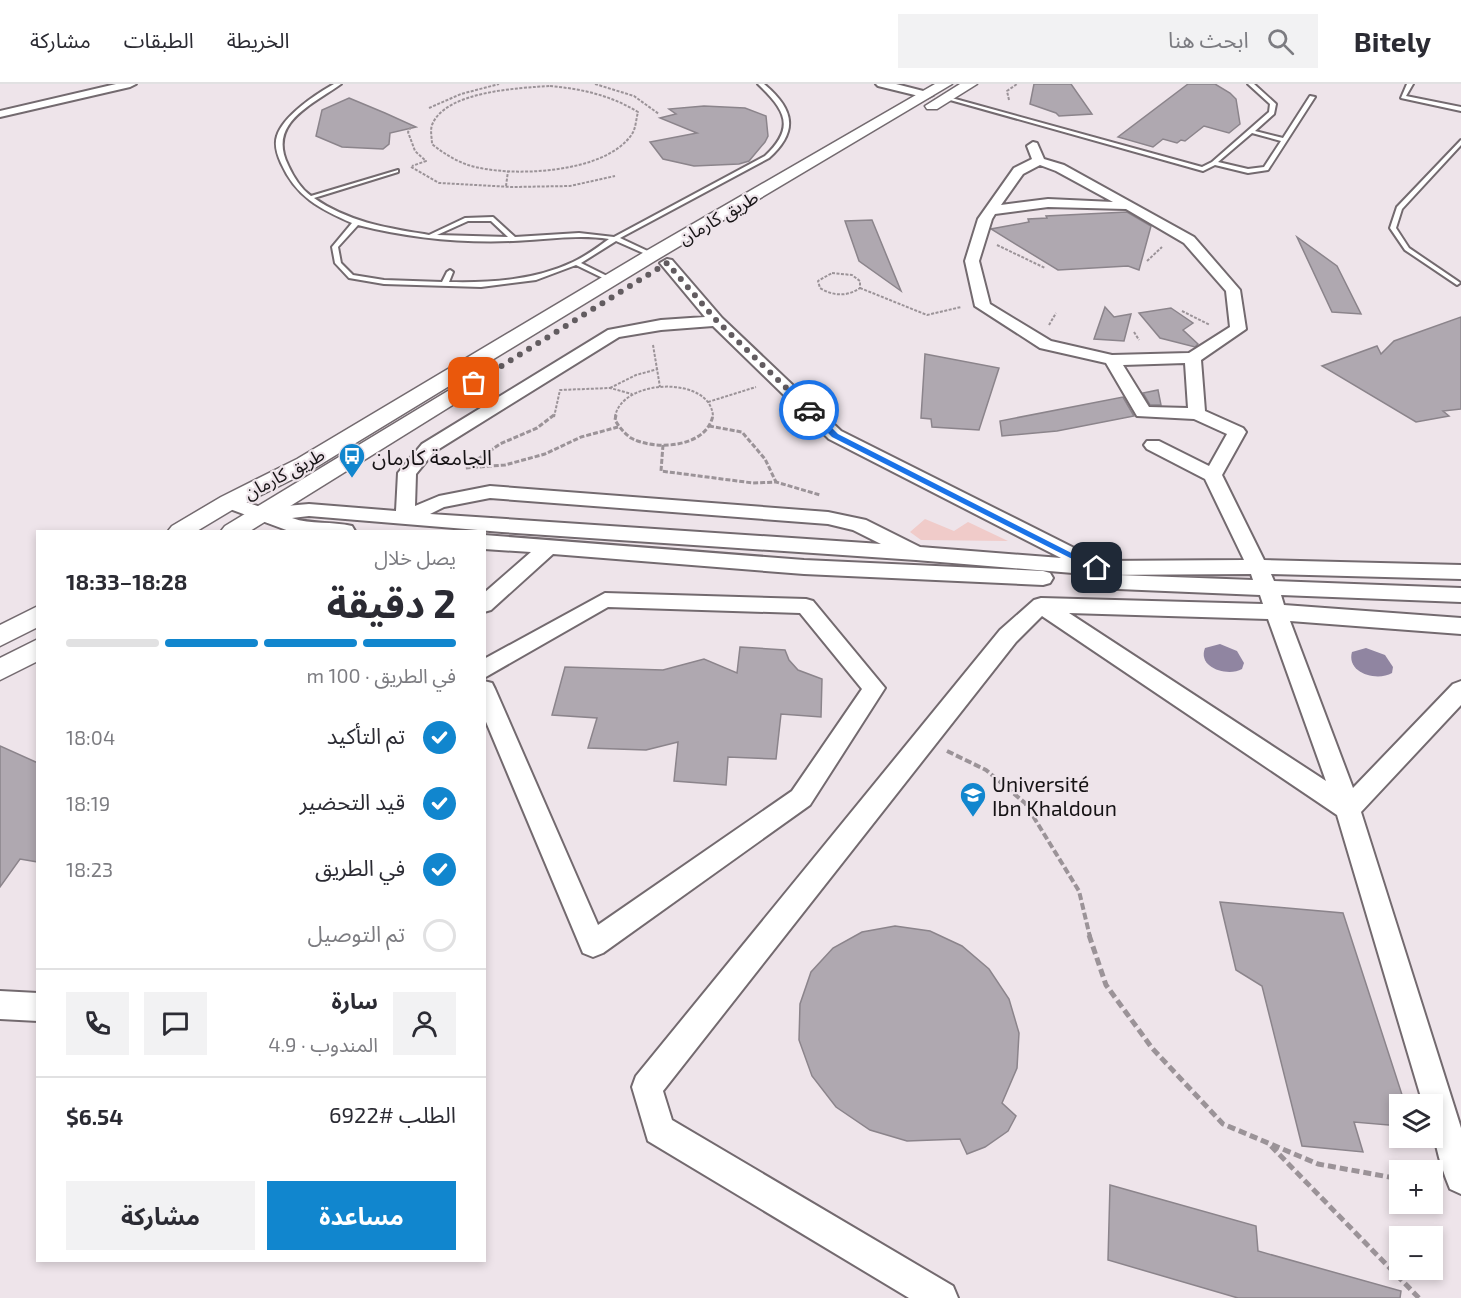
<!DOCTYPE html>
<html lang="ar">
<head>
<meta charset="utf-8">
<style>
	:root { --surface:#fff; --page:#f2f2f3; --text:#2b2b33; --muted:#7c7c81; --line:#e1e1e2; --accent:#1186ce }
	body { margin:0; font-family:"Exo 2","Noto Sans Arabic",sans-serif; background:var(--page); color:var(--text); direction:rtl; height:100vh; display:flex; flex-direction:column; font-size:22px; white-space:nowrap }
	* { box-sizing:border-box; margin:0 }
	p { font-size:20px; color:var(--muted) }
	.icon { flex:none; width:33px; height:33px; fill:none; stroke:currentColor; stroke-width:2; stroke-linecap:round; stroke-linejoin:round }
	.map { position:relative; flex:1; overflow:hidden; direction:ltr }
	.side { position:absolute; left:36px; top:446px; width:450px; height:732px; display:flex; flex-direction:column; background:var(--surface); border-radius:0px; box-shadow:0 3px 9px #0003; direction:rtl }
	.side>* { flex:none }
	.controls { position:absolute; left:1389px; top:1010px; display:grid; gap:12px }
	.controls a { display:grid; place-items:center; width:54px; height:54px; border-radius:0px; background:var(--surface); box-shadow:0 3px 9px #0003; font-size:30px }
	.pin { position:absolute; display:grid; place-items:center; width:51px; height:51px; color:#fff; margin:-26px; border-radius:12px; box-shadow:0 3px 9px #0006 }
	.courier { position:absolute; display:grid; place-items:center; width:60px; height:60px; margin:-30px; border:4px solid #1a73e8; border-radius:50%; background:#fff; color:#222; box-shadow:0 2px 8px #0007 }
	.headline em { font-style:normal; font-weight:700 }
	.headline div { display:flex; flex-direction:column-reverse }
	.headline { display:flex; align-items:center; justify-content:space-between; height:102px; padding:0 30px }
	h1 { font-size:39px; font-weight:700; line-height:45px }
	.bar { display:grid; grid-template-columns:repeat(4,1fr); gap:9px 6px; align-content:center; height:72px; padding:0 30px }
	.bar i { height:8px; border-radius:4px; background:var(--line) }
	.bar .active { background:var(--accent) }
	.bar p { grid-column:span 4 }
	.line { display:flex; align-items:center; gap:15px; padding:0 30px; border-top:2px solid var(--line) }
	.line div { flex:1 }
	.round { display:grid; place-items:center; flex:none; width:63px; height:63px; border-radius:0px; background:var(--page) }
	ol { padding:0 30px; list-style:none }
	li { display:flex; align-items:center; gap:18px; height:66px }
	li p { margin-inline-start:auto }
	li .icon { padding:6px; border-radius:50%; background:var(--accent); color:#fff; stroke-width:4 }
	li:last-child { color:var(--muted) }
	li i { width:33px; height:33px; border:3px solid var(--line); border-radius:50% }
	.cta { display:flex; gap:12px; margin-top:auto; padding:12px 30px }
	.cta a { flex:1; height:69px; border-radius:0px; background:var(--accent); color:#fff; font-size:24px; font-weight:700; line-height:69px; text-align:center }
	.cta a+a { background:var(--page); color:var(--text) }
	header { display:flex; align-items:center; gap:36px; box-sizing:border-box; height:84px; padding:0 30px; background:var(--surface); border-bottom:2px solid var(--line) }
	header strong { font-size:28px }
	nav { display:flex; gap:33px; margin-inline-start:auto; font-size:21px }
	.search { width:420px; height:54px; background:var(--page); display:flex; align-items:center; gap:15px; box-sizing:border-box; padding:0 21px; border-radius:0px; color:var(--muted); font-size:22px }
	.map>svg:first-child { display:block }
	.green { fill:#f0cbc9 }
	.water { fill:#9085a1 }
	.building { fill:#afa8b0; stroke:#8b848b; stroke-width:1.5 }
	.lines { fill:none; stroke-linecap:round; stroke-linejoin:round }
	.service-casing { stroke:#736a6f; stroke-width:4 }
	.minor-casing { stroke:#736a6f; stroke-width:4 }
	.tertiary-casing { stroke:#736a6f; stroke-width:3 }
	.path-far3 { stroke:#9b9398; stroke-width:2; stroke-dasharray:3 1.5; stroke-linecap:butt }
	.path-far2 { stroke:#9b9398; stroke-width:3; stroke-dasharray:5 2; stroke-linecap:butt }
	.path-far1 { stroke:#9b9398; stroke-width:4; stroke-dasharray:7 3; stroke-linecap:butt }
	.path { stroke:#9b9398; stroke-width:5; stroke-dasharray:8 4; stroke-linecap:butt }
	.service { fill:#fff; fill-rule:evenodd }
	.minor { fill:#fff; fill-rule:evenodd }
	.tertiary { fill:#fff; fill-rule:evenodd }
	.route { fill:#1a73e8 }
	.done { stroke:#625c60; stroke-width:6; stroke-dasharray:0 10.8 }
	.labels { text-anchor:middle; dominant-baseline:central; stroke-width:4.5; stroke-linejoin:round; paint-order:stroke }
	.far-street-label { font-size:18px; fill:#161315; stroke:#eee4ea }
	.poi-label { font-size:21px; fill:#161315; stroke:#eee4ea; text-anchor:start }
</style>
</head>
<body>
<header>
<strong>Bitely</strong>
<div class="search"><svg class="icon" aria-label="search" viewBox="0 0 24 24"><circle cx="10" cy="10" r="6"/><path d="M15 15l6 6"/></svg>ابحث هنا</div>
<nav><a>الخريطة</a><a>الطبقات</a><a>مشاركة</a></nav>
</header>
<div class="map">
<svg width="1461" height="1214" viewBox="0 0 1461 1214">
	<rect width="100%" height="100%" fill="#eee4ea"/>
	<!-- green -->
	<path class="green" d="M925 435 954 447 968 438 1008 457 921 456 910 448Z"/>
	<!-- water -->
	<g class="water">
		<path d="M1220 560 1237 567 1244 579 1242 585C1228 593 1197 584 1205 564Z"/>
		<path d="M1366 564 1385 571 1393 583 1392 589C1377 598 1346 589 1352 568Z"/>
	</g>
	<!-- building -->
	<g class="building">
		<path d="M1034 0H1071L1092 30 1059 32 1056 29 1030 20Z"/>
		<path d="M1188 0H1215L1230 9 1236 15 1240 40 1229 49 1204 42 1185 57 1181 56 1177 59 1163 55 1153 63 1118 53Z"/>
		<path d="M349 14 385 29 416 43 390 49 389 60 383 65 342 63 316 52 322 26Z"/>
		<path d="M704 22 745 24 766 32 768 52 765 58 749 77 739 80 694 82 663 75 650 58 697 49 660 34 676 30 669 25Z"/>
		<path d="M1127 128 1151 142 1139 186 1128 182 1058 186 991 145 1029 138 1028 135 1047 134 1046 132Z"/>
		<path d="M872 136 901 207 859 177 845 137Z"/>
		<path d="M1297 153 1337 182 1361 230 1332 228Z"/>
		<path d="M1105 223 1114 233 1131 230 1124 257 1094 255Z"/>
		<path d="M1171 224 1193 239 1183 246 1198 260 1195 263 1160 254 1139 229Z"/>
		<path d="M1461 233V325L1443 327 1449 332 1416 338 1322 282 1377 262 1381 270 1394 257Z"/>
		<path d="M925 270 999 284 979 346 932 343 931 335 921 334Z"/>
		<path d="M1158 306 1161 321H1150L1143 309Z"/>
		<path d="M1123 313 1134 332 1057 347 1002 352 1000 337Z"/>
		<path d="M740 563 785 566 789 576 798 586 822 595 821 633 781 630 776 675 728 673 726 701 674 697 678 658 646 666 588 664 597 634 552 631 565 583 663 586 704 575 737 589Z"/>
		<path d="M0 662 38 679V778L20 775 0 803Z"/>
		<path d="M1220 818 1343 829 1405 1020H1400V1042L1354 1038 1363 1068 1302 1062 1262 902 1236 886Z"/>
		<path d="M895 842 930 847 962 862 989 885 1009 915 1019 949 1017 984 1002 1019 1016 1032 1008 1047 985 1063 967 1070 960 1055 907 1057 870 1046 836 1023 812 992 799 956 800 920 811 888 833 864 862 848Z"/>
		<path d="M1110 1101 1256 1142 1258 1167 1401 1207 1400 1214H1238L1108 1176Z"/>
	</g>
	<g class="lines">
		<!-- service casing -->
		<g class="service-casing">
			<g id="service">
				<path d="M334 0H341C312 21 267 39 288 81 293 92 301 105 311 112L398 86V88L314 114C347 137 385 144 424 150L429 151 465 134 493 133 515 153 579 149 614 153 765 72C796 43 785 26 758 0H764C794 25 799 47 769 74L620 154 654 170V172H650L616 157 581 179 613 195V197H609L576 181 536 196 481 203 384 200 349 194 335 179 332 163 352 139C320 125 296 113 281 79 277 70 274 61 277 52 283 32 316 10 334 0ZM468 137H491L508 153 437 151ZM358 141C409 154 460 159 513 157 545 156 577 150 609 155 598 163 586 172 573 178 535 196 491 199 449 198L453 188 450 186 447 188 442 198 384 196 353 191 341 179 338 163Z"/>
				<path d="M1248 0H1254L1276 20 1274 30 1255 47 1283 54 1310 12 1315 13 1268 86 1248 89 1215 81 1203 87 943 14 948 13 1202 83 1212 78 1269 28 1270 20ZM1252 49 1281 57 1264 83 1248 85 1218 78Z"/>
				<path d="M1407 0H1413L1406 12 1461 23V27L1401 14Z"/>
				<path d="M1461 56V61L1402 125 1396 144 1409 164 1459 198 1460 199 1457 201 1405 166 1390 144 1397 123Z"/>
			</g>
		</g>
		<!-- minor casing -->
		<g class="minor-casing">
			<g id="minor">
				<path d="M116 0H136L130 3 0 33V27Z"/>
				<path d="M876 0H896L931 9 933 11 927 14 878 2Z"/>
				<path d="M1033 58 1037 59 1044 75 1064 81 1194 153 1240 206 1246 245 1201 276 1205 327 1243 344 1246 348 1222 391 1264 476 1461 481V495L1271 490 1274 497 1461 504V518L1281 511 1284 521 1461 534V550L1290 537 1353 704 1453 600 1461 597V621L1361 728 1461 1044V1110L1450 1105C1438 1076 1432 1051 1432 1020H1423L1337 731 1042 532 1016 558 663 1007 672 1036 953 1202 958 1214H909L648 1057 632 1003 636 992 1000 546 1034 516 1041 514 1263 520 1260 511 1118 505 1111 503 1108 498 1111 493 1118 491 1253 496 1251 490 1097 491 916 476 502 448 309 432 292 434C311 441 332 437 352 442L355 447H289L222 422 220 418 222 414 229 412 263 424 309 420 396 427 398 389 422 360 608 246 661 236 705 233 660 179 667 175 672 176 722 234 841 347 1100 477 1244 476 1205 395 1147 365 1144 361 1147 357H1159L1209 382 1227 350 1194 335 1137 332 1106 279 1040 264 975 222 965 177 978 135 1014 84 1032 75 1027 62ZM1040 81 1056 87 1113 118 1048 115 1001 121 1023 90ZM1048 123 1126 125 1184 159 1226 207 1230 243 1189 269 1112 271 1051 257 990 220 979 177 992 135 995 130ZM713 242 829 355 1061 474 920 463 866 436 828 428 490 402 439 412 415 422 416 390 434 368 619 253 661 246ZM1185 279 1188 324 1149 323 1123 281ZM490 414 828 440 853 446 881 460 430 430 444 423ZM1069 529 1268 535 1326 697Z"/>
				<path d="M484 451 804 476 1043 487 1050 489 1053 494 1050 499 1043 501 804 490 553 470 491 526 484 528V509L531 468 484 465Z"/>
				<path d="M605 509 806 515 813 517 885 604 810 721 603 869 593 873 583 869 484 633V597L492 599 495 605 598 841 792 707 862 605 800 529 608 523 484 594V575Z"/>
				<path d="M0 907 38 909V937L0 935Z"/>
			</g>
		</g>
		<!-- tertiary casing -->
		<g class="tertiary-casing">
			<g id="tertiary">
				<path d="M935 0H952L658 175 313 385 237 423 197 447H168L172 442 221 413 297 375 646 167Z"/>
				<path d="M960 0H977L937 25H927L925 22Z"/>
				<path d="M473 294 480 296 483 300 480 304 250 447H221L225 442 466 296Z"/>
				<path d="M38 522V543L0 562V541Z"/>
				<path d="M38 555V577L0 596V574Z"/>
			</g>
		</g>
		<!-- path-far3 -->
		<g class="path-far3">
			<path d="M595 0 634 12 659 30"/>
			<path d="M550 2C582 5 610 11 638 28 636 35 636 44 632 50 606 90 509 94 468 81 454 76 443 69 432 60 432 54 430 47 432 41 445 7 519 4 550 2Z"/>
			<path d="M1009 16 1007 7 1017 0"/>
			<path d="M429 24 461 10 499 0"/>
			<path d="M411 43 408 48 415 67 426 77 412 82"/>
			<path d="M411 83 439 99 512 103 570 102 615 92"/>
			<path d="M506 102 508 87"/>
			<path d="M997 161 1045 184"/>
			<path d="M1147 177 1162 163"/>
			<path d="M832 189 852 191 860 197V204C847 213 833 212 820 204L818 197Z"/>
			<path d="M860 204 927 231 961 223"/>
			<path d="M1182 227 1210 241"/>
			<path d="M1049 241 1056 229"/>
			<path d="M1134 248 1139 256"/>
			<path d="M653 261 660 303"/>
			<path d="M610 304 636 291 658 285"/>
			<path d="M708 318 756 303"/>
			<path d="M554 333 560 306 610 304 632 310"/>
			<path d="M615 333C621 294 712 291 713 333"/>
		</g>
		<!-- path-far2 -->
		<g class="path-far2">
			<path d="M554 331 537 344 500 360 465 384 505 381 545 370 581 353 618 343"/>
			<path d="M616 331 615 336C619 343 624 349 631 354 655 367 707 364 713 331"/>
			<path d="M709 342 742 348 765 375 776 398"/>
			<path d="M663 361 661 387 753 399 776 398 820 411"/>
		</g>
		<!-- path-far1 -->
		<path class="path-far1" d="M947 667 986 686 1025 719 1079 807 1090 853"/>
		<!-- path -->
		<g class="path">
			<path d="M1089 851 1106 901 1152 964 1223 1040 1318 1080 1400 1095"/>
			<path d="M1271 1062 1419 1214"/>
		</g>
		<!-- service -->
		<use href="#service" class="service"/>
		<!-- minor -->
		<use href="#minor" class="minor"/>
		<!-- tertiary -->
		<use href="#tertiary" class="tertiary"/>
	</g>
	<!-- route -->
	<path class="route" d="M807 324H812L838 350 1101 484 1094 486 832 353 807 328Z"/>
	<g class="lines">
		<!-- done -->
		<path class="done" d="M474 299 667 179 717 237 809 326"/>
	</g>
	<!-- icons -->
	<defs>
		<g id="bus-pin" transform="scale(1.35)"><path d="M0 17L-7.5 6A9.5 9.5 0 1 1 7.5 6Z" fill="#1186ce" stroke="#eee4ea"/><path d="M-5-6H5V4H4V6H2V4H-2V6H-4V4H-5ZM-3.5-4V0h7V-4ZM-3.5 1.2v1.5H-2V1.2ZM2 1.2v1.5H3.5V1.2Z" fill="#fff"/></g>
		<g id="university-pin" transform="scale(1.35)"><path d="M0 17L-7.5 6A9.5 9.5 0 1 1 7.5 6Z" fill="#1186ce" stroke="#eee4ea"/><path d="M0-5L7-2L0 1L-7-2ZM-4 1L0 2.5L4 1V4Q0 6-4 4Z" fill="#fff"/></g>
	</defs>
	<g fill-rule="evenodd">
		<use href="#bus-pin" x="352" y="372"/>
		<use href="#university-pin" x="973" y="711"/>
	</g>
	<g class="labels">
		<!-- far-street labels -->
		<g class="far-street-label">
			<text transform="translate(718 133) rotate(-30)">طريق كارمان</text>
			<text transform="translate(284 389) rotate(-28)">طريق كارمان</text>
		</g>
		<!-- poi labels -->
		<g class="poi-label">
			<text x="372" y="372">الجامعة كارمان</text>
			<text x="992" y="699">Université<tspan x="992" dy="24">Ibn Khaldoun</tspan></text>
		</g>
	</g>
</svg>
<div class="controls">
<a><svg class="icon" aria-label="layers" viewBox="0 0 24 24"><path d="M12 4l9 5-9 5-9-5zM3 14l9 5 9-5"/></svg></a>
<a>+</a>
<a>−</a>
</div>
<div class="pin" style="left:474px;top:299px;background:#ea580c"><svg class="icon" aria-label="bag" viewBox="0 0 24 24"><path d="M5 8h14l-1 12H6zM9 8a3 3 0 0 1 6 0"/></svg></div>
<div class="pin" style="left:1097px;top:484px;background:#1f2937"><svg class="icon" aria-label="home" viewBox="0 0 24 24"><path d="M3 11l9-7 9 7M6 9v11h12V9"/></svg></div>
<div class="courier" style="left:809px;top:326px"><svg class="icon" aria-label="car" viewBox="0 0 24 24"><path d="M5 17H2v-5l4-1 3-4h7l3 4 3 1v5h-3M9 17h6M6 11h13"/><circle cx="7" cy="17" r="2"/><circle cx="17" cy="17" r="2"/></svg></div>
<section class="side">
<div class="headline"><div><h1>2 دقيقة</h1><p>يصل خلال</p></div><em>18:28–18:33</em></div>
<div class="bar"><i class="active"></i><i class="active"></i><i class="active"></i><i></i><p>في الطريق · 100 m</p></div>
<ol>
<li><svg class="icon" aria-label="check" viewBox="0 0 24 24"><path d="M5 12l5 5 9-10"/></svg>تم التأكيد<p>18:04</p></li>
<li><svg class="icon" aria-label="check" viewBox="0 0 24 24"><path d="M5 12l5 5 9-10"/></svg>قيد التحضير<p>18:19</p></li>
<li><svg class="icon" aria-label="check" viewBox="0 0 24 24"><path d="M5 12l5 5 9-10"/></svg>في الطريق<p>18:23</p></li>
<li><i></i>تم التوصيل</li>
</ol>
<div class="line" style="height:108px"><a class="round"><svg class="icon" aria-label="person" viewBox="0 0 24 24"><circle cx="12" cy="8" r="4"/><path d="M4 21q1-7 8-7t8 7"/></svg></a><div><b>سارة</b><p>المندوب · 4.9</p></div><a class="round"><svg class="icon" aria-label="chat" viewBox="0 0 24 24"><path d="M4 5h16v11H9l-5 4z"/></svg></a><a class="round"><svg class="icon" aria-label="phone" viewBox="0 0 24 24"><path d="M5 4h4l2 5-3 2q2 4 5 5l2-3 5 2v4C11 20 4 13 5 4z"/></svg></a></div>
<div class="line" style="height:78px"><div>الطلب #6922</div><b>$6.54</b></div>
<div class="cta"><a>مساعدة</a><a>مشاركة</a></div>
</section>
</div>
</body>
</html>
